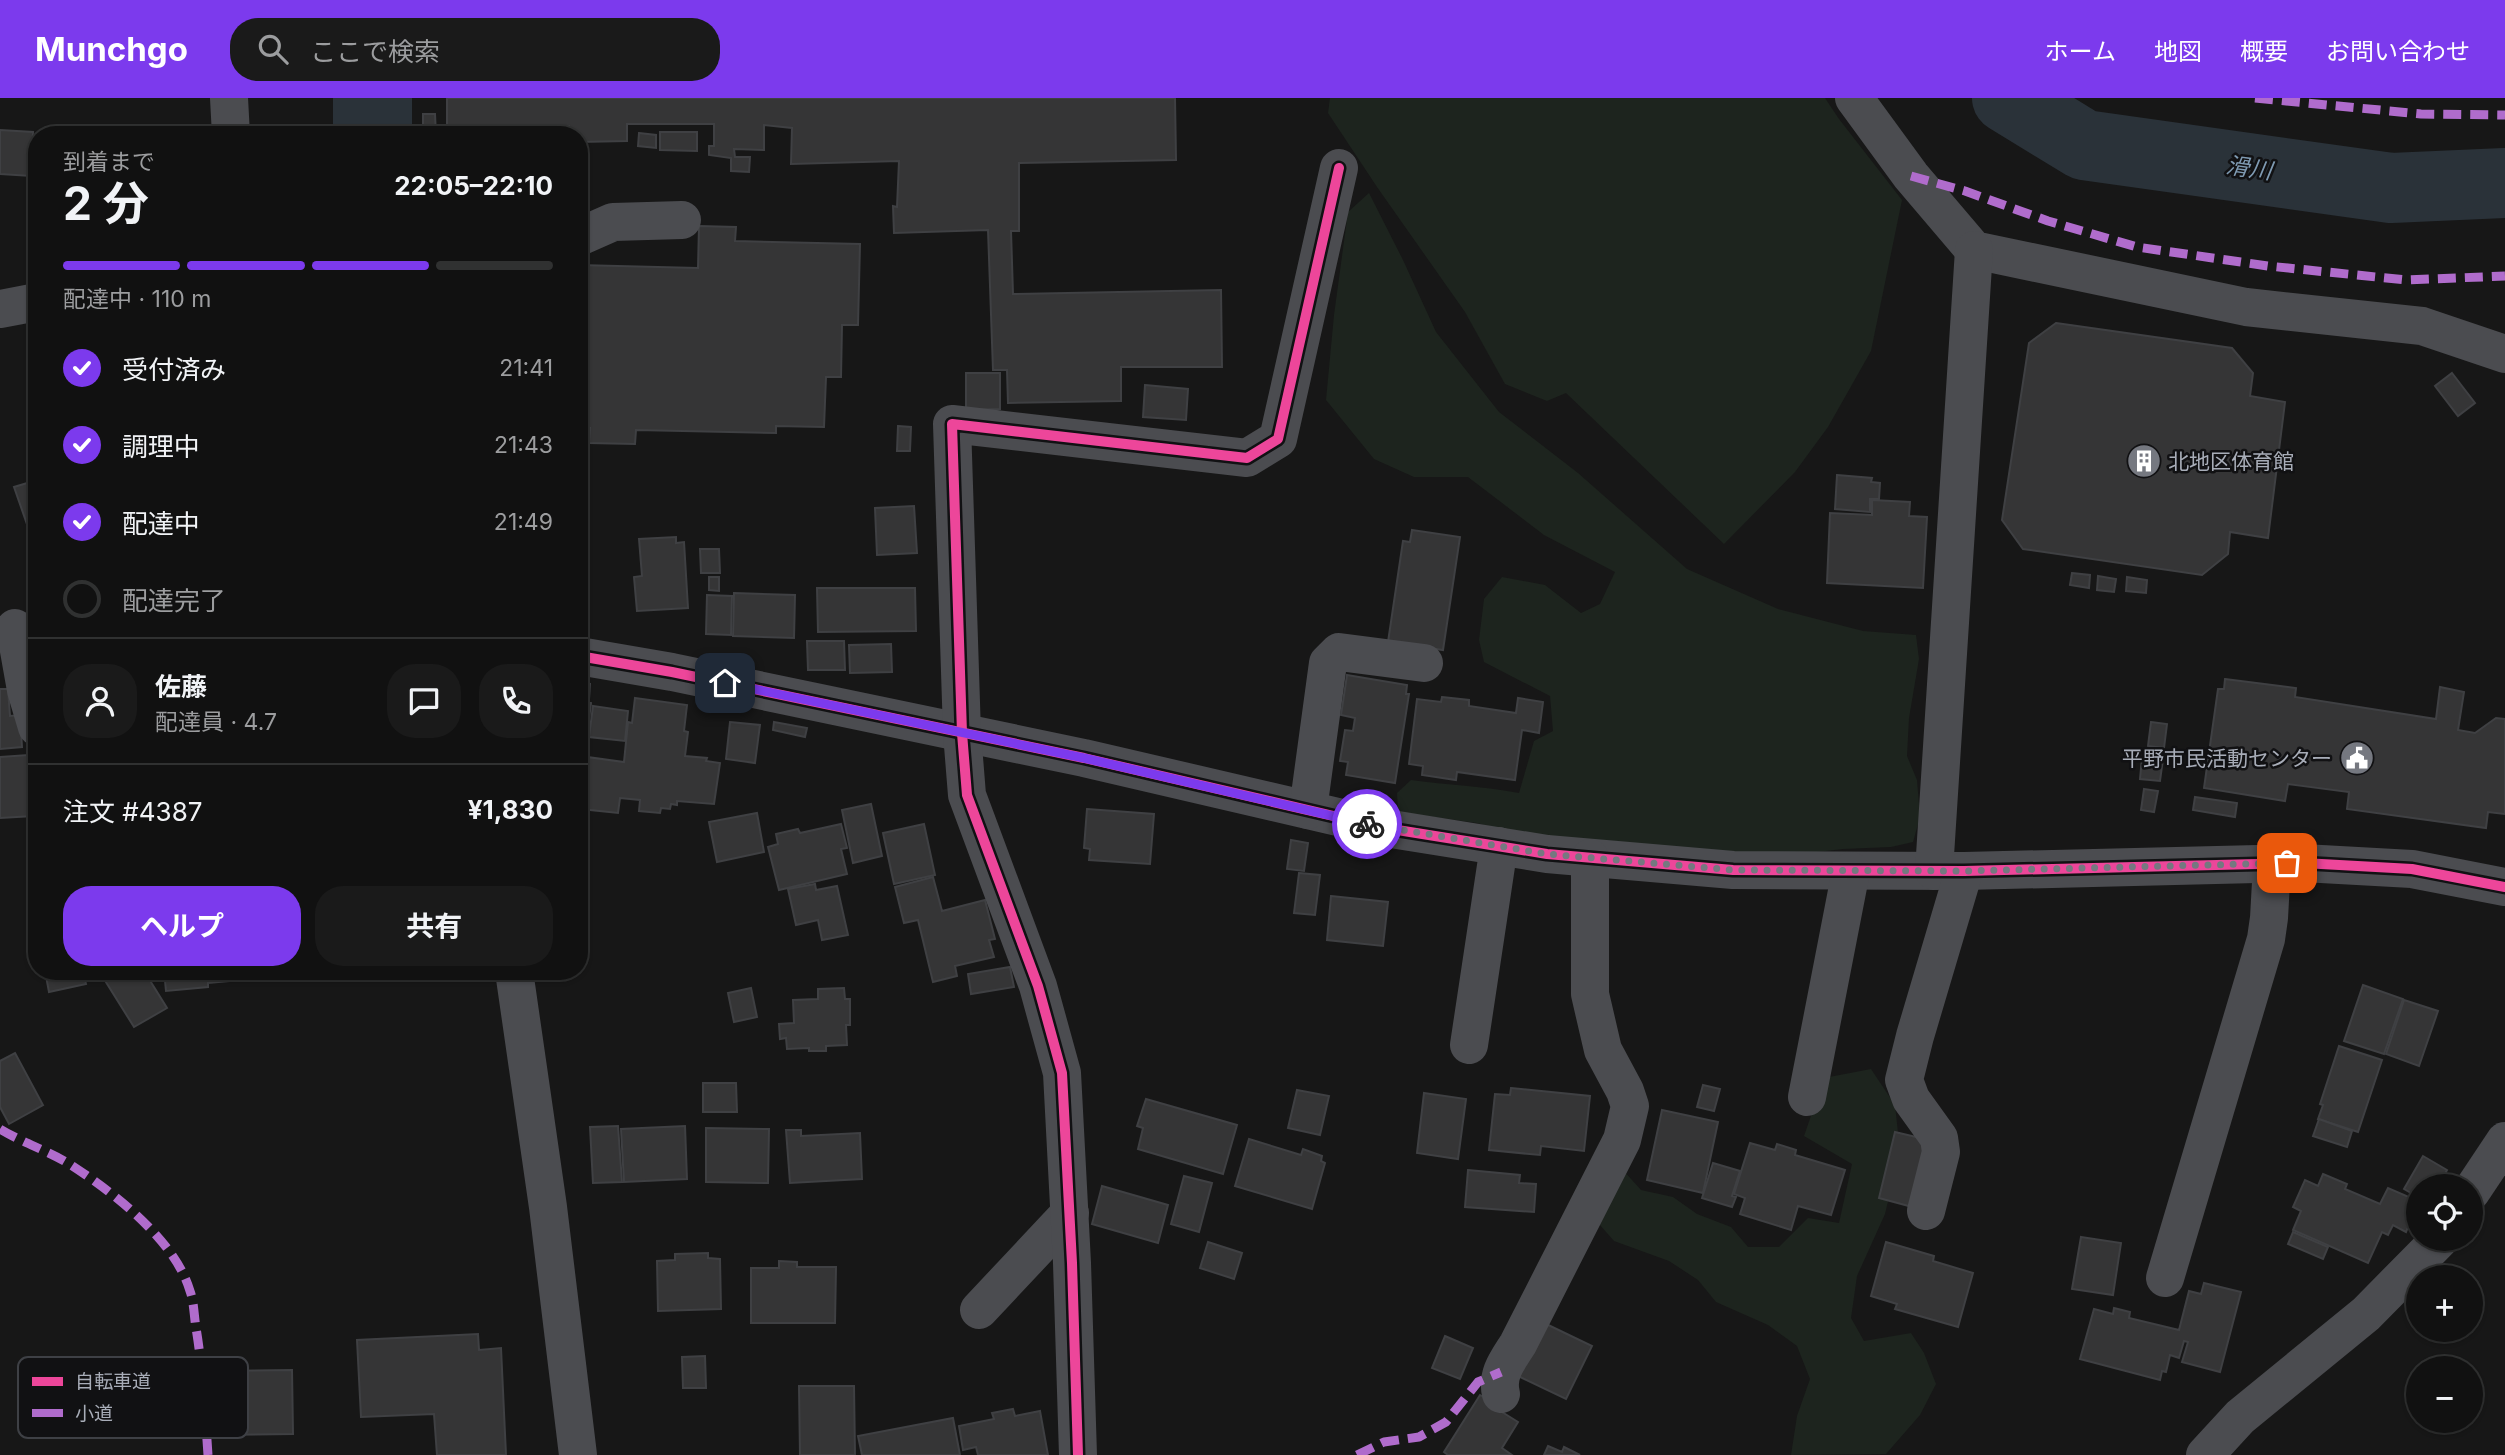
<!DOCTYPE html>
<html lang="ja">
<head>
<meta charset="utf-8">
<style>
	:root { --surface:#111; --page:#1a1a1a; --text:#f1f3f6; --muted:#9c9d9f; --line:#303131; --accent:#7c3aed }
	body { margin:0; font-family:Inter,"Noto Sans JP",sans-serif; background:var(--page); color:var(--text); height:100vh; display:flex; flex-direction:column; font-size:26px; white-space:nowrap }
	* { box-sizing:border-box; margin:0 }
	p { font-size:23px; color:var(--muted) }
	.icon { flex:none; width:38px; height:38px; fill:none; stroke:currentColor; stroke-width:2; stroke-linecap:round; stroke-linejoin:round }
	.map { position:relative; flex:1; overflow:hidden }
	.sheet { position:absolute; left:28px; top:28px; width:560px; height:854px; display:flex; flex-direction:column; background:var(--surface); border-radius:28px; box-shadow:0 2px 5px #0004,0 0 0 2px var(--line) }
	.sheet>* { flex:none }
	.buttons { position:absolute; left:2406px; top:1076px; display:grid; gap:14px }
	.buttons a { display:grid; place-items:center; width:77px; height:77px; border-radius:50%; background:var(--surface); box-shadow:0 2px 5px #0004,0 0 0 2px var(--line); font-size:35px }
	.pin { position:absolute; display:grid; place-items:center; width:60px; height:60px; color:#fff; margin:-30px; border-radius:14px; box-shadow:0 4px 10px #0006 }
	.courier { position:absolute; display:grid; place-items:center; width:70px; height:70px; margin:-35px; border:5px solid #7c3aed; border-radius:50%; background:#fff; color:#222; box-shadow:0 2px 9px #0007 }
	.headline em { font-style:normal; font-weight:700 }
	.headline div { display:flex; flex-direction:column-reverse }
	.headline { display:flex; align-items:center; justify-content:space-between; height:119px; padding:0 35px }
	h1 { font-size:46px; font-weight:700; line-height:52px }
	.bar { display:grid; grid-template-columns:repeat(4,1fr); gap:10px 7px; align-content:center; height:84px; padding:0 35px }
	.bar i { height:9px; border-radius:5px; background:var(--line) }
	.bar .on { background:var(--accent) }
	.bar p { grid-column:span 4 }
	.line { display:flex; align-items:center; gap:18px; padding:0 35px; border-top:2px solid var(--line) }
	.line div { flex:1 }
	.round { display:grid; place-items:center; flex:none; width:74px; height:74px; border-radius:28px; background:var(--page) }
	ol { padding:0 35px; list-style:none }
	li { display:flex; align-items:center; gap:21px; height:77px }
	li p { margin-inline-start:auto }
	li .icon { padding:7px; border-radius:50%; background:var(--accent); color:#fff; stroke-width:4 }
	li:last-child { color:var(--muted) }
	li i { width:38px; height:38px; border:4px solid var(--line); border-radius:50% }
	.button { display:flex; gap:14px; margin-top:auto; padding:14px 35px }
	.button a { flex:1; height:80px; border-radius:28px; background:var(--accent); color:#fff; font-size:28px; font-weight:700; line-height:80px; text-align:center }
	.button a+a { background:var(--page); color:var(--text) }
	header { display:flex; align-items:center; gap:42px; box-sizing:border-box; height:98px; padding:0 35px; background:var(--accent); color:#fff }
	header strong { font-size:33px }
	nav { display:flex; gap:38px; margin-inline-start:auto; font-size:24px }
	.search { width:490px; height:63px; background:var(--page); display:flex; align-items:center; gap:18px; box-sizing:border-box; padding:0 24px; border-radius:28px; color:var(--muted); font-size:26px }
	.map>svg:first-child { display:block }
	.green { fill:#1d241e }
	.water { fill:#2a3239 }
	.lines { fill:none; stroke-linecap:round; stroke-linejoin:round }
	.river { stroke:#2a3239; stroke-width:70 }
	.building { fill:#353536; stroke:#3f4043; stroke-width:2 }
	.minor { stroke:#4b4c50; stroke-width:38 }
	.quiet { stroke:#b06ccc; stroke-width:9; stroke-dasharray:18 9; stroke-linecap:butt }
	.cycleway-casing { stroke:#111113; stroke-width:15 }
	.cycleway { stroke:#ed469a; stroke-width:10 }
	.done { stroke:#757880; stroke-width:7; stroke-dasharray:0 12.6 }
	.route { stroke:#7c3aed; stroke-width:9 }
	.labels { text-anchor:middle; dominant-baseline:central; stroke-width:5; stroke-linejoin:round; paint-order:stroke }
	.poi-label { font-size:21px; fill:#a8adb8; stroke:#111113; text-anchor:start }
	.water-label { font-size:23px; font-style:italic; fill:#7f9bb3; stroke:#111113 }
	.key { fill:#111113; stroke:#3e4045; stroke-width:2 }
	.key-label { font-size:19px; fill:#a8adb8 }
</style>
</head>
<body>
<header>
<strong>Munchgo</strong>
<div class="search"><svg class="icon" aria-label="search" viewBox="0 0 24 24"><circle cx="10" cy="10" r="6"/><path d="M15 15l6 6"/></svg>ここで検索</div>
<nav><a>ホーム</a><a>地図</a><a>概要</a><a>お問い合わせ</a></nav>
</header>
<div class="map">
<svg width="2505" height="1357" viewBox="0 0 2505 1357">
	<rect width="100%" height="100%" fill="#171717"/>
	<!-- green -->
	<g class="green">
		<path d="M1330 0H1825L1839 21 1902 102 1871 253 1828 329 1795 374 1724 446 1566 295 1547 303 1505 286 1465 214 1377 89 1328 15Z"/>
		<path d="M1369 95 1403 162 1436 234 1499 314 1578 375 1687 471 1778 511 1863 533 1916 537 1919 561 1909 620 1907 658 1917 682 1920 719 1913 744 1891 749 1843 751 1792 757 1751 756 1525 738 1477 725 1398 714 1397 695 1411 682C1447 687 1483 688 1519 695L1534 643 1553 633 1550 598 1484 564 1479 542 1484 501 1502 479 1545 487 1581 515 1600 506 1615 474 1544 437 1468 379H1414L1374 361 1326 302 1334 217 1348 114Z"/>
		<path d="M1871 971 1895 1007 1900 1053 1885 1116 1857 1178 1851 1220 1864 1243 1911 1235 1924 1255 1936 1286 1920 1317 1886 1356 1791 1357 1797 1318 1810 1281 1797 1248 1768 1227 1716 1204 1698 1182 1669 1163 1614 1143 1592 1118 1622 1071 1641 1092 1673 1099 1697 1116 1731 1129 1748 1149H1779L1808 1120 1839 1125 1852 1066 1804 1038 1824 980Z"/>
	</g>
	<!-- water -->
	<rect class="water" x="333" y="0" width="79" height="37"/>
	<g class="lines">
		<!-- river -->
		<path class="river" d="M2007 0 2084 47 2391 90 2505 85"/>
	</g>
	<!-- building -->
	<g class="building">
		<path d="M447 0H1175L1176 62 1019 65V133H1011L1013 196 1221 192 1222 269H1121V303L1008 305 1007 272H993L988 132 894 135 893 108 897 109 899 63 791 66 792 30 764 27V52L734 51 735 59H750L749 74 731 73V60L709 57V48H714V26H627V43L579 44V37H569V28L535 27 534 35H508V29L447 30Z"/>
		<path d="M423 16H435L436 37H423Z"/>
		<path d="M0 32 33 34 31 78 0 76Z"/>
		<path d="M660 34H697V53L660 52Z"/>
		<path d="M639 35 656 37V50L638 48Z"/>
		<path d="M699 128 736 129 735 143 860 146 858 227H842L841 279H826L824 329 776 328V335L636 332 635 346 589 345 590 330H579V167L698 170Z"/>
		<path d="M2056 225 2232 250 2253 275 2250 298 2285 304 2268 440 2230 434 2228 456 2202 477 2023 451 2002 422 2029 245Z"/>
		<path d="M966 275H1000V311L966 312Z"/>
		<path d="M2452 275 2475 305 2458 318 2435 288Z"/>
		<path d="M1145 287 1188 291 1186 322 1143 319Z"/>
		<path d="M898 328 911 329 910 353H897Z"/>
		<path d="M1837 377 1872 380 1871 384 1880 385 1879 401H1870V414L1835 411Z"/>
		<path d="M37 382V455L14 389Z"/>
		<path d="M1872 402 1910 404 1909 418 1927 419 1923 490 1827 485 1830 415 1872 417Z"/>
		<path d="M914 408 917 455 877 457 875 410Z"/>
		<path d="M1412 432 1460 439 1443 552 1388 544 1403 443 1410 444Z"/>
		<path d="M676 439V445L684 444 688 510 637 513 634 479 642 478 639 441Z"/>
		<path d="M700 451H719L720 475H701Z"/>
		<path d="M2072 475 2090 477 2089 490 2070 487Z"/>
		<path d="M2098 478 2116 481 2114 494 2097 492Z"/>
		<path d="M709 479H719V493L709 492Z"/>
		<path d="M2127 479 2147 482 2146 495 2126 493Z"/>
		<path d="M817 490H915L916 533 818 534Z"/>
		<path d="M734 495 795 497 794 540 733 538Z"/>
		<path d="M707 497 732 498 731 537 706 536Z"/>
		<path d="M807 543H844L845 572H808Z"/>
		<path d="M891 546 892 574 850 575 849 547Z"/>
		<path d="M1347 577 1407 587 1406 596H1409L1395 685 1346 677 1348 664 1340 663 1345 632 1353 633 1355 620 1341 617Z"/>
		<path d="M2225 581 2296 590 2295 599 2436 621 2440 589 2464 594 2458 632 2475 635 2496 620 2505 621V716L2488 714 2486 730 2347 711 2349 694 2288 686 2285 703 2204 690 2218 591H2224Z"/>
		<path d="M579 585 590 586 589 602 579 601Z"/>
		<path d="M0 591H8L10 618 20 617 22 649 0 651Z"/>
		<path d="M1442 599 1469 602V608L1516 615 1518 600 1543 604 1539 635 1522 632 1515 682 1457 674 1456 682 1422 677 1423 668 1409 666 1417 601 1441 604Z"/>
		<path d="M635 600 687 607 684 633 688 634 685 658 707 660 706 663 720 665 714 706 677 703V707L671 706 670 711 661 710 660 715 639 713 640 702 620 700 618 715 581 711 587 659 624 664 628 624 632 625Z"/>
		<path d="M579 603 591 605 579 700Z"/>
		<path d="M593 608 628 613 625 643 589 639Z"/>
		<path d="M730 624 760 627 755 665 726 661Z"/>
		<path d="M774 624 807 630 805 639 773 632Z"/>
		<path d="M2151 624 2167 626 2164 650 2148 648Z"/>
		<path d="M28 657 33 718 0 720V659Z"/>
		<path d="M2142 659 2163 661 2160 683 2140 681Z"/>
		<path d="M2144 691 2158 693 2154 714 2141 712Z"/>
		<path d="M2195 699 2237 705 2235 719 2193 712Z"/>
		<path d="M871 706 882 758 853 765 842 712Z"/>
		<path d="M1087 711 1154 716 1150 766 1089 762 1090 751 1084 750Z"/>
		<path d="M757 715 764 754 717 764 709 724Z"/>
		<path d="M841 726 847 750 841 751 847 776 779 792 768 749 778 746 776 736 798 731 800 735Z"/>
		<path d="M924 726 935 777 894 786 883 735Z"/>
		<path d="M1291 742 1308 745 1304 773 1287 771Z"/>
		<path d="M1299 775 1320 777 1315 817 1294 815Z"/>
		<path d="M933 779 942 813 985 802 995 841 989 842 994 859 955 868 957 878 933 884 918 822 904 825 895 789Z"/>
		<path d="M815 786 816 792 837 788 848 837 822 842 818 822 796 827 788 791Z"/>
		<path d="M1331 798 1388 804 1383 848 1327 842Z"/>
		<path d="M1010 869 1014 889 971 896 968 876Z"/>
		<path d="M45 873H83L86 886 49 894Z"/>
		<path d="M99 873H144L167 910 134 929Z"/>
		<path d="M164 873H229V883L208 885V889L166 893Z"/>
		<path d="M2363 887 2403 901 2384 956 2344 943Z"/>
		<path d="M751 890 757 919 734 924 728 895Z"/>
		<path d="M844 890 845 901H850V927H846L847 947 826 948V953H809V950L787 951 786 940 780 941 779 926 794 925 793 902 818 901V891Z"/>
		<path d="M2404 902 2438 913 2419 968 2386 956Z"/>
		<path d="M2339 948 2382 962 2358 1034 2318 1021 2323 1007 2320 1006Z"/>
		<path d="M15 955 43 1007 9 1026 0 1009V963Z"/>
		<path d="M703 985H736L737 1014H703Z"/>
		<path d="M1703 987 1720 991 1714 1013 1697 1009Z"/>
		<path d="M1511 990 1590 998 1584 1053 1541 1048 1540 1057 1489 1052 1495 996 1510 997Z"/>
		<path d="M1297 992 1329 998 1320 1037 1288 1030Z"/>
		<path d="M1424 995 1466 1001 1458 1061 1417 1055Z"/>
		<path d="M1146 1001 1237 1027 1223 1076 1138 1051 1143 1030 1137 1028Z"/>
		<path d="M1662 1012 1718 1024 1703 1095 1647 1082Z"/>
		<path d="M2319 1021 2352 1033 2347 1049 2313 1038Z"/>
		<path d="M618 1028 622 1084 593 1085 590 1029Z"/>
		<path d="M685 1028 687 1081 624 1084 621 1031Z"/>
		<path d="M706 1030 769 1031 768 1085 706 1084Z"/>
		<path d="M786 1032H801V1038L860 1035 862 1081 790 1085Z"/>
		<path d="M1895 1034 1933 1043 1916 1110 1879 1100Z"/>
		<path d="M1249 1041 1301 1057 1303 1051 1322 1058 1321 1063 1325 1065 1312 1111 1235 1088Z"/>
		<path d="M1750 1045 1775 1052 1777 1046 1796 1052 1795 1057 1845 1072 1831 1117 1798 1108 1791 1132 1740 1116 1745 1100 1734 1096Z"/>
		<path d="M2423 1058 2447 1072 2438 1088H2418V1099L2404 1091Z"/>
		<path d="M1713 1065 1740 1073 1732 1098 1736 1099 1732 1109 1702 1100Z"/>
		<path d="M1468 1072 1520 1077 1519 1085 1536 1086 1534 1114 1465 1109Z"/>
		<path d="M2323 1076 2347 1086 2345 1091 2380 1106 2388 1090 2418 1103 2406 1134 2393 1127 2388 1137 2382 1134 2368 1165 2293 1132 2301 1113 2293 1109 2305 1082 2318 1088Z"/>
		<path d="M1184 1078 1212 1085 1199 1134 1171 1126Z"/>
		<path d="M1102 1088 1168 1107 1158 1145 1092 1126Z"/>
		<path d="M2293 1134 2328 1149 2323 1161 2288 1146Z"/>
		<path d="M2081 1139 2121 1145 2113 1197 2072 1191Z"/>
		<path d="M1208 1144 1242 1155 1234 1181 1200 1170Z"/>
		<path d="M1886 1144 1934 1158 1933 1163 1973 1175 1958 1229 1895 1211 1897 1206 1871 1198Z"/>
		<path d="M708 1155V1160L720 1161 721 1211 658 1213 657 1163 675 1162V1156Z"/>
		<path d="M779 1163 797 1164V1169H836L835 1225H751V1170H779Z"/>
		<path d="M2204 1185 2241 1194 2220 1274 2182 1264 2188 1244 2184 1243 2179 1260 2170 1257 2166 1274 2162 1273 2160 1282 2080 1261 2094 1211 2113 1216 2114 1210 2130 1214 2129 1220 2179 1232 2189 1193 2201 1196Z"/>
		<path d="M1542 1224 1592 1248 1566 1301 1516 1277Z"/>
		<path d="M478 1236 479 1252 501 1250 506 1357H437L434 1316 361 1319 357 1242Z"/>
		<path d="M1445 1238 1473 1250 1460 1281 1432 1270Z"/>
		<path d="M705 1258 706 1290H683L682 1259Z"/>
		<path d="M292 1272 293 1336 213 1337 212 1273Z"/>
		<path d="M799 1288H854L855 1357H800Z"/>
		<path d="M1480 1297 1504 1311 1502 1314 1518 1324 1502 1350 1512 1357H1448L1444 1354Z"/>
		<path d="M1013 1311 1015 1318 1040 1313 1048 1357H978L976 1349 963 1352 959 1328 994 1321 992 1315Z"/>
		<path d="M953 1320 960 1357H862L858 1338Z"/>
		<path d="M1548 1348 1562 1354 1564 1349 1580 1357H1544Z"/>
	</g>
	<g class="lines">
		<!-- minor -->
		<g class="minor">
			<path d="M229 0 231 37"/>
			<path d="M1854 0 1911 78 1974 152 2246 209 2422 228 2505 256"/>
			<path d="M579 139 613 124 682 122"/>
			<path d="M0 211 37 204"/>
			<path d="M15 530 26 592 37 629"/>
			<path d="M579 558 672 574 1084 660 1385 730 1547 756 1733 772 1964 773 2303 765 2412 771 2505 789"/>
			<path d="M1308 712 1328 565 1339 554 1424 565"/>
			<path d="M1934 773 1974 152"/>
			<path d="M514 873 548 1109 578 1357"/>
			<path d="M1469 947 1499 748"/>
			<path d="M1807 999 1851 773"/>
			<path d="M2471 1094 2505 1043"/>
			<path d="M1926 1113 1941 1054 1939 1040 1911 1001 1904 982 1915 938 1964 773"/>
			<path d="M2165 1180 2266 841 2269 820 2272 766"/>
			<path d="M979 1212 1070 1115"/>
			<path d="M1501 1296C1496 1276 1508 1262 1518 1246L1622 1042 1630 1008 1625 993 1603 952 1590 896V760"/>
			<path d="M1078 1357 1072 1165 1062 975 1038 888 967 697 962 635 952 326 1247 360 1278 341 1339 70"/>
			<path d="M2205 1357 2240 1319 2366 1216 2440 1141"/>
		</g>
		<!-- quiet -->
		<g class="quiet">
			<path d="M2255 0 2421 16 2505 17"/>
			<path d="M1911 78 1965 93 2048 123 2137 149 2268 168 2406 182 2505 178"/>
			<path d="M0 1031C23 1045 49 1053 71 1067 114 1095 175 1142 190 1193 194 1204 194 1218 196 1230 203 1272 205 1314 208 1357"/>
			<path d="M1357 1357 1384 1344 1419 1339 1446 1324 1478 1284 1501 1274"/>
		</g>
		<!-- cycleway casing -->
		<g class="cycleway-casing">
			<g id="cycleway">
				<path d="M579 558 672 574 1084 660 1385 730 1547 756 1733 772 1964 773 2303 765 2412 771 2505 789"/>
				<path d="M1078 1357 1072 1165 1062 975 1038 888 967 697 962 635 952 326 1247 360 1278 341 1339 70"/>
			</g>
		</g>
		<!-- cycleway -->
		<use href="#cycleway" class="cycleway"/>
	</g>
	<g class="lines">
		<!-- done -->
		<path class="done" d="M1367 726 1547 756 1733 772 1964 773 2287 765"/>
		<!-- route -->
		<path class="route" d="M725 585 1084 660 1367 726"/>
	</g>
	<!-- icons -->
	<defs>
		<g id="building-disc" transform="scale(1.75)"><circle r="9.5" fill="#757880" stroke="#111113"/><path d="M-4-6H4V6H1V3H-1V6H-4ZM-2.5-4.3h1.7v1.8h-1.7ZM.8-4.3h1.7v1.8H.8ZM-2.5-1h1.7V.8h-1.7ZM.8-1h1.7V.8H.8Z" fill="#fff"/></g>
		<g id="civic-disc" transform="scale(1.75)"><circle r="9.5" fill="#757880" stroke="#111113"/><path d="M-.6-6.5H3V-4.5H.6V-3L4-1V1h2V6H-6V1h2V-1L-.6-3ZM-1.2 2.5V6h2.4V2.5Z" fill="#fff"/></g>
	</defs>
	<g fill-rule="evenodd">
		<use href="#building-disc" x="2144" y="363"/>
		<use href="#civic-disc" x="2357" y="660"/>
	</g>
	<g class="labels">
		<!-- poi labels -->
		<g class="poi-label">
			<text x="2168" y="363">北地区体育館</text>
			<text x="2332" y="660" text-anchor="end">平野市民活動センター</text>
		</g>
		<!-- water labels -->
		<g class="water-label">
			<text transform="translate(2249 70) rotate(8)">滑川</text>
		</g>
	</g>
	<!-- legend -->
	<rect x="18" y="1259" width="230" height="81" rx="10" class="key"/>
	<rect x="32" y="1279" width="31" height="9" fill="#ed469a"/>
	<rect x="32" y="1311" width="31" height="8" fill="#b06ccc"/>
	<g class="key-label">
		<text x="75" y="1290">自転車道</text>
		<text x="75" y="1322">小道</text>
	</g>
</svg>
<div class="buttons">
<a><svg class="icon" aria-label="locate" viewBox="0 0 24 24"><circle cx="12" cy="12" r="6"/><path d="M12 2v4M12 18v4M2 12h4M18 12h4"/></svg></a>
<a>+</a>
<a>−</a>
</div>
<div class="pin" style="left:2287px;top:765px;background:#ea580c"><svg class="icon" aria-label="bag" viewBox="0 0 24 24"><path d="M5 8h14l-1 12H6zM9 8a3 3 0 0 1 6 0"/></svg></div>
<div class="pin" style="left:725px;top:585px;background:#1f2937"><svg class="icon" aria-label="home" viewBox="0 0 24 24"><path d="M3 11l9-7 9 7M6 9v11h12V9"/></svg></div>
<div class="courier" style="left:1367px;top:726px"><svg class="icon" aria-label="bike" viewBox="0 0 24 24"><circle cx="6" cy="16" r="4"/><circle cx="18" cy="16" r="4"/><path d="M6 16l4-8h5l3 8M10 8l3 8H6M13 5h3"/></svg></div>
<section class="sheet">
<div class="headline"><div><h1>2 分</h1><p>到着まで</p></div><em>22:05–22:10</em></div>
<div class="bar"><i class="on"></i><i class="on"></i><i class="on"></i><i></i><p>配達中 · 110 m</p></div>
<ol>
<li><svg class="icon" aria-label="check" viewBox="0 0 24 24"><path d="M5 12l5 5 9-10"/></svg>受付済み<p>21:41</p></li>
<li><svg class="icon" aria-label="check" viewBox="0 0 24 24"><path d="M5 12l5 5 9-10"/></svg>調理中<p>21:43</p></li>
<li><svg class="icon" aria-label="check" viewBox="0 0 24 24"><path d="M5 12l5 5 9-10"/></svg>配達中<p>21:49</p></li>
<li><i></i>配達完了</li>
</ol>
<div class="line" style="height:126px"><a class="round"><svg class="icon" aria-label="person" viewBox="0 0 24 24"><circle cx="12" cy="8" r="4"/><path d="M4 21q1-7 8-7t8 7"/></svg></a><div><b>佐藤</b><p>配達員 · 4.7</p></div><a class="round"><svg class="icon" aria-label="chat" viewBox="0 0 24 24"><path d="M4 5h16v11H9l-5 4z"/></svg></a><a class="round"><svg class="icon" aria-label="phone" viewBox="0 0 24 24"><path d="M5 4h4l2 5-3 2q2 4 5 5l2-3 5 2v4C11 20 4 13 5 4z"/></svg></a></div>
<div class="line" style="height:91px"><div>注文 #4387</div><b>¥1,830</b></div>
<div class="button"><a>ヘルプ</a><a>共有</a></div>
</section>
</div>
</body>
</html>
